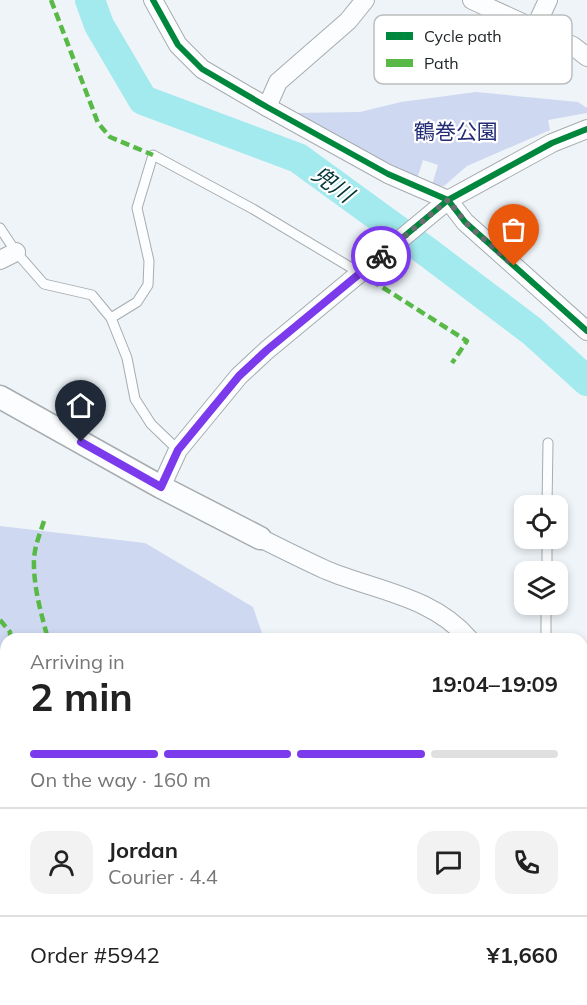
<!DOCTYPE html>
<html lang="en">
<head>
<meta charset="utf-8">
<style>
	:root { --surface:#fff; --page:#f2f2f2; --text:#222; --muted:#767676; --line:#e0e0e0; --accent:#7c3aed }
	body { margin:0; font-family:Mulish,"Noto Sans JP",sans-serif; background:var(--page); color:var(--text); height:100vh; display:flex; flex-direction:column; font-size:22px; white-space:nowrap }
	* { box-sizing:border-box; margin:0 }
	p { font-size:20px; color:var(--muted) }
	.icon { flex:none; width:33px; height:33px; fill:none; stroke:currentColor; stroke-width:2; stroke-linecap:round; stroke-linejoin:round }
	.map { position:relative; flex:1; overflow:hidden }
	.side { position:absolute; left:0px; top:633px; width:588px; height:372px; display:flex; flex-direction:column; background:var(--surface); border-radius:18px 18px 0 0; box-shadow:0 3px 9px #0003 }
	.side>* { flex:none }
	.tools { position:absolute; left:514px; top:495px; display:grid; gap:12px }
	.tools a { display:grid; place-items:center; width:54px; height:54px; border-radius:12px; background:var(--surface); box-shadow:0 3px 9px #0003; font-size:30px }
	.pin { position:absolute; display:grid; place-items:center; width:51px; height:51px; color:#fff; margin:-62px -26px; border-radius:50% 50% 50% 0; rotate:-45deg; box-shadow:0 0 6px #0007 }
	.pin .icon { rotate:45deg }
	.courier { position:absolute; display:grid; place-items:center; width:60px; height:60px; margin:-30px; border:4px solid #7c3aed; border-radius:50%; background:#fff; color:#222; box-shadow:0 2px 8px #0007 }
	.overview em { font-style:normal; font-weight:700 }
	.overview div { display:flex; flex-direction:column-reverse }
	.overview { display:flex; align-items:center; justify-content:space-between; height:102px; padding:0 30px }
	h1 { font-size:39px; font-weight:700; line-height:45px }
	.bar { display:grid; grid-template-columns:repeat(4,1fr); gap:9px 6px; align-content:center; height:72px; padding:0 30px }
	.bar i { height:8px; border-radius:4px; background:var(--line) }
	.bar .selected { background:var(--accent) }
	.bar p { grid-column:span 4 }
	.line { display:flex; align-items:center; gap:15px; padding:0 30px; border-top:2px solid var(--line) }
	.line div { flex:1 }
	.round { display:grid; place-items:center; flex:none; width:63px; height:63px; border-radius:18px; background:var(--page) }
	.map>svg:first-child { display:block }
	.green { fill:#cfd8f1 }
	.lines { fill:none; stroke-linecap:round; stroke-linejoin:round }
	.river { stroke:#a2eaee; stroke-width:30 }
	.service-casing { stroke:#a6acaf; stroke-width:11 }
	.minor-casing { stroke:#a6acaf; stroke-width:20 }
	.tertiary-casing { stroke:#a6acaf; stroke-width:25 }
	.service { stroke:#fcfdfe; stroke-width:9 }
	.minor { stroke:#fcfdfe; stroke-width:18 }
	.tertiary { stroke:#fcfdfe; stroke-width:22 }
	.quiet { stroke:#58b947; stroke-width:4.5; stroke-dasharray:9 4.5; stroke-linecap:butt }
	.cycleway-casing { stroke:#fff; stroke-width:10 }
	.cycleway { stroke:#00873e; stroke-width:6 }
	.done { stroke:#686e72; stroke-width:6; stroke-dasharray:0 10.8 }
	.route { stroke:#7c3aed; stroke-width:8 }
	.labels { text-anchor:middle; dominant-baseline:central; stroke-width:4.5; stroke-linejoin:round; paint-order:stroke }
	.park-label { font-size:21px; fill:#222b74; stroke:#fff }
	.water-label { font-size:22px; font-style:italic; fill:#003335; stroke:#fff }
	.key { fill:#fff; stroke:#bcbebf; stroke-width:1.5 }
	.key-label { font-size:16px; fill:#20262a }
</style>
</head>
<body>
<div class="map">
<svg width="587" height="1005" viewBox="0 0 587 1005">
	<rect width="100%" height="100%" fill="#eef4f8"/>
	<!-- green -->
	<g class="green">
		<path d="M476 92 578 102 587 108V113L548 120 550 130 467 166 444 186 432 185 438 165 423 160 417 179 296 113 360 112 401 102Z"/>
		<path d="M0 526 145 543 253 607 264 639H6V999H582V871L587 873V1005H0Z"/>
	</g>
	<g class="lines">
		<!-- river -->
		<path class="river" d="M90 0 99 25 143 100 298 158 430 254 532 331 587 381"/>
		<!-- service casing -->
		<g class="service-casing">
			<g id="service">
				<path d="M0 228 16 252 44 284 92 295 111 318 127 358 135 399 151 424 178 450"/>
				<path d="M111 318 137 302 148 285 149 261 137 208 153 155 253 209 360 273"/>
				<path d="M547 506 548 443"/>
				<path d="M547 572V538"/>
				<path d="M546 639V604"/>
			</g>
		</g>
		<!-- minor casing -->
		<g class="minor-casing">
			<g id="minor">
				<path d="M153 0 178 45 202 69 267 107 388 174 448 200 465 222 587 331"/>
				<path d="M472 0 573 46 587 57"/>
				<path d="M535 28 548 0"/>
				<path d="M267 107 278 82 348 21 365 0"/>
				<path d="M0 260 16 252"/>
				<path d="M161 487 178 450 239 376 267 350 448 200 552 143 587 129"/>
				<path d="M260 538C282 549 304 560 326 570 376 591 432 596 469 639"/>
				<path d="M582 768 587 774"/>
			</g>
		</g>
		<!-- tertiary casing -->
		<g class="tertiary-casing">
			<path id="tertiary" d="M0 397 161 487 260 538"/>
		</g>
		<!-- service -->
		<use href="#service" class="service"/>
		<!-- minor -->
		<use href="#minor" class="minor"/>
		<!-- tertiary -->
		<use href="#tertiary" class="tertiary"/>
		<!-- quiet -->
		<g class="quiet">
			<path d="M51 0 98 123 110 137 153 155"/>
			<path d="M360 273 467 341 452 363"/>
			<path d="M44 521C40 533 35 546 34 558 33 586 41 613 48 639"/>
			<path d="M0 620 10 632V639"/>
			<path d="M0 749 6 734"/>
			<path d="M0 855 6 836"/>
		</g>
		<!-- cycleway casing -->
		<g class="cycleway-casing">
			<g id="cycleway">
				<path d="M153 0 178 45 202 69 267 107 388 174 448 200 465 222 587 331"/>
				<path d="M161 487 178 450 239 376 267 350 448 200 552 143 587 129"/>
			</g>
		</g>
		<!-- cycleway -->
		<use href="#cycleway" class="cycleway"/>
	</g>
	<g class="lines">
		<!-- done -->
		<path class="done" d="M381 256 448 200 465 222 514 266"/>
		<!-- route -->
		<path class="route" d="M81 442 161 487 178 450 239 376 267 350 381 256"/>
	</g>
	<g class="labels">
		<!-- park labels -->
		<g class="park-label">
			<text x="456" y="131">鶴巻公園</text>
		</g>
		<!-- water labels -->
		<g class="water-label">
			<text transform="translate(333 184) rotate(36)">兜川</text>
		</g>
	</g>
	<!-- legend -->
	<rect x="374" y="15" width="198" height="69" rx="9" class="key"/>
	<rect x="386" y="32" width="27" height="8" fill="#00873e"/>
	<rect x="386" y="59" width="27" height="8" fill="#58b947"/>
	<g class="key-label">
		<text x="424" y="42">Cycle path</text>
		<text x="424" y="69">Path</text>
	</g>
</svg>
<div class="tools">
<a><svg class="icon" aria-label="locate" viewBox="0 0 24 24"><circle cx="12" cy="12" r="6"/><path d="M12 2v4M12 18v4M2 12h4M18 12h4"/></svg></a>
<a><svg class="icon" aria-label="layers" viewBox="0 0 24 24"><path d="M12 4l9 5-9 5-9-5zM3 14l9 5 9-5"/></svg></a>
</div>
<div class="pin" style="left:514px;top:266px;background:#ea580c"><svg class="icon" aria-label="bag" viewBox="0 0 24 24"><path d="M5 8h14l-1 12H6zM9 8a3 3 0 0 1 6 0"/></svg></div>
<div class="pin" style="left:81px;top:442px;background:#1f2937"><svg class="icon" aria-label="home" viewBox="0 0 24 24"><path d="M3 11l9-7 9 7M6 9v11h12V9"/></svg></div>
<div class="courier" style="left:381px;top:256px"><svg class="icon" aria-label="bike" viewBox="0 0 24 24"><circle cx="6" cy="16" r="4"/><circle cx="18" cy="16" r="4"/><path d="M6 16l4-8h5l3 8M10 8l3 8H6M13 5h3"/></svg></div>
<section class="side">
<div class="overview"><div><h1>2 min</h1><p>Arriving in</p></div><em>19:04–19:09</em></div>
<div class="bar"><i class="selected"></i><i class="selected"></i><i class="selected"></i><i></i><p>On the way · 160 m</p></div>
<div class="line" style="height:108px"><a class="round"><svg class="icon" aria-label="person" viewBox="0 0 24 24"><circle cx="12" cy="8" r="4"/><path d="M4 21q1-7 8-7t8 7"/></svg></a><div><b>Jordan</b><p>Courier · 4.4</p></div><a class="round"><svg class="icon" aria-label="chat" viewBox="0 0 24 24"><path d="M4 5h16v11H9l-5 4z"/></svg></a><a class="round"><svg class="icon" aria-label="phone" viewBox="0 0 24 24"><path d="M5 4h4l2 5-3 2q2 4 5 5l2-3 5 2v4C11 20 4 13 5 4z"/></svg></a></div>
<div class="line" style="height:78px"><div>Order #5942</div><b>¥1,660</b></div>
</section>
</div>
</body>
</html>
